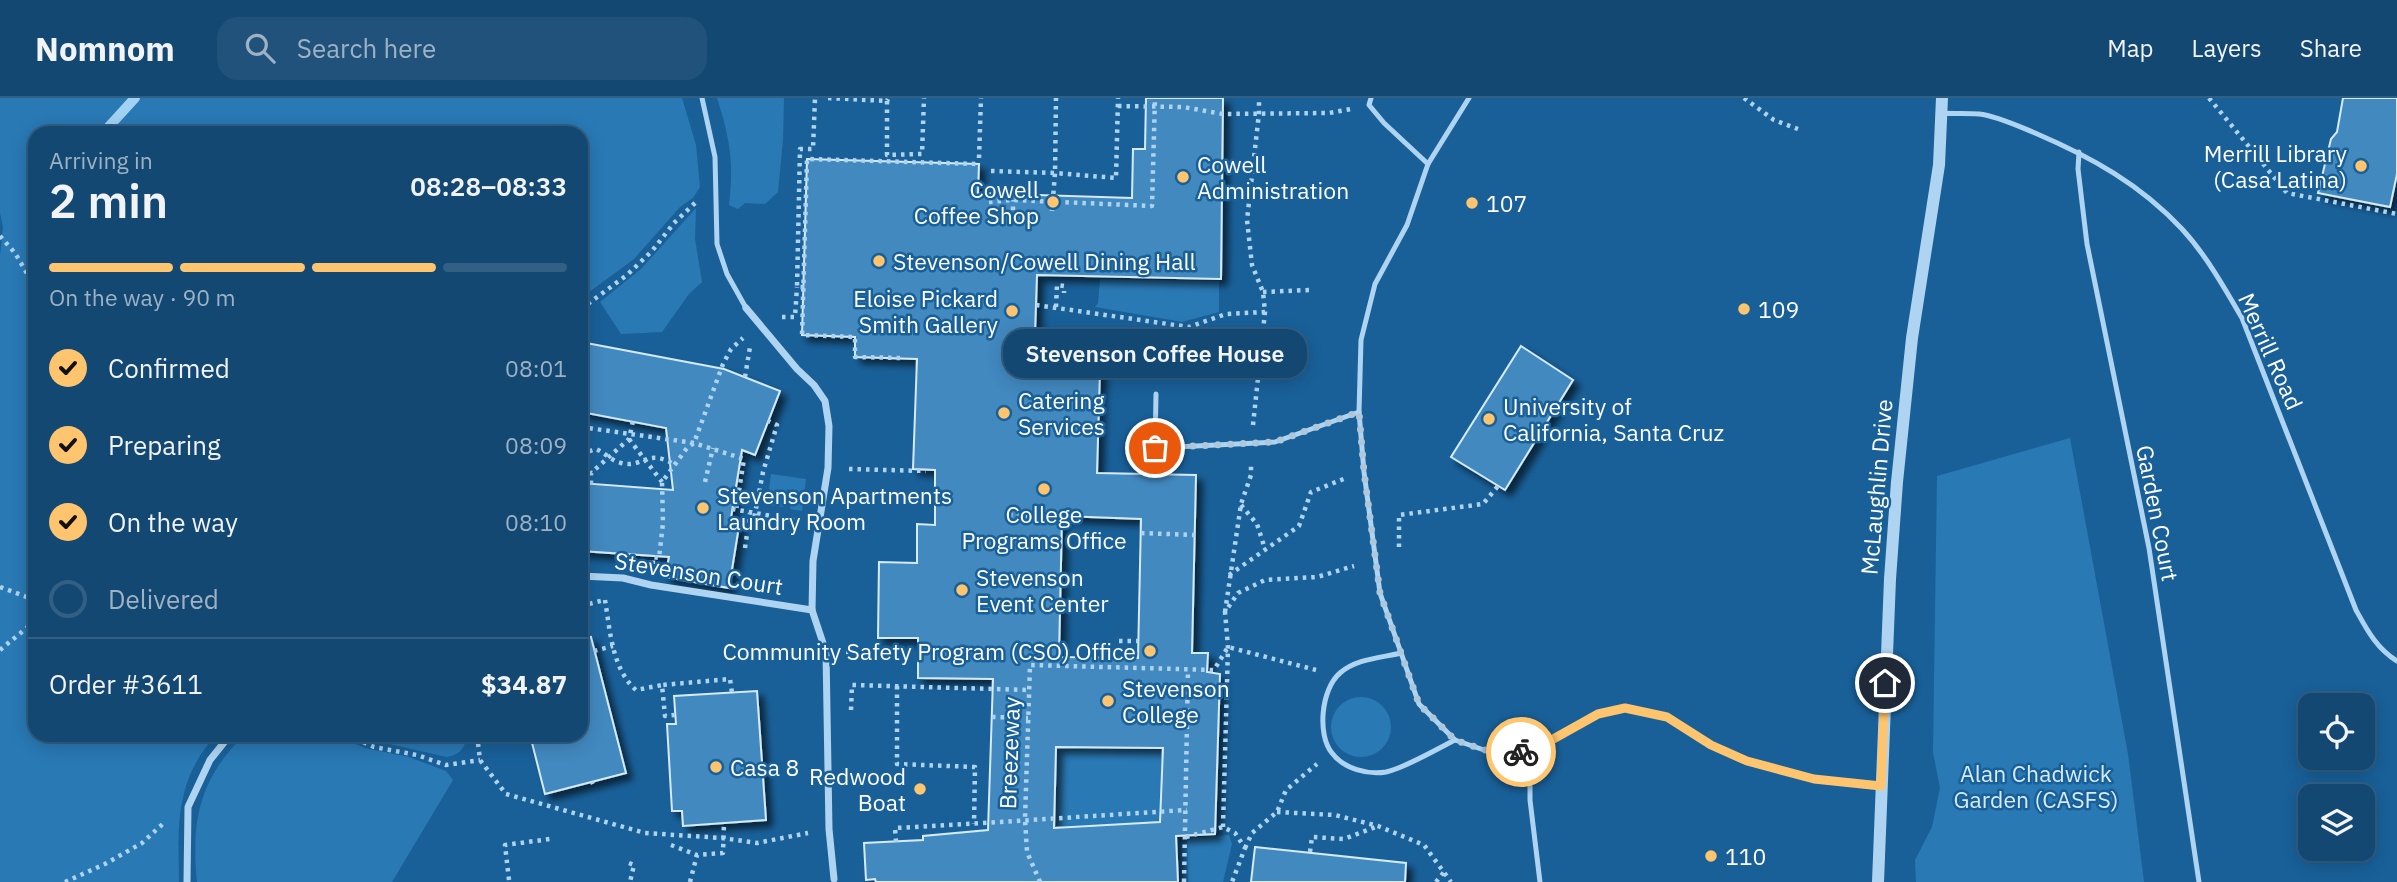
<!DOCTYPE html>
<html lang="en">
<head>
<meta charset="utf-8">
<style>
	:root { --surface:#134873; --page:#20527b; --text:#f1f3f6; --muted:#9db2c4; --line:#326085; --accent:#ffc46e }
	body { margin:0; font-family:"IBM Plex Sans",sans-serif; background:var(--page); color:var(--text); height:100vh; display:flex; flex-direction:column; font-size:26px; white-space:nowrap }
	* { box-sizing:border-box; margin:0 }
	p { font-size:23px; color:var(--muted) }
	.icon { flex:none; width:38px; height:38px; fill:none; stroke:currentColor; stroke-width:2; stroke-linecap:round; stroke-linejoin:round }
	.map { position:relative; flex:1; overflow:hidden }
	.drawer { position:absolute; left:28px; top:28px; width:560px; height:616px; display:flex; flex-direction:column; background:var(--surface); border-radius:21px; box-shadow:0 4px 18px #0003,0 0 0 2px var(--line) }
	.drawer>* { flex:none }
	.buttons { position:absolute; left:2298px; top:595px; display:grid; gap:14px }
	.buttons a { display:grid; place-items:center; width:77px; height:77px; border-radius:14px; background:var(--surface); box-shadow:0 4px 18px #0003,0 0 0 2px var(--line); font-size:35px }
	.pin { position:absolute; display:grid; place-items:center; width:60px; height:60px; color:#fff; margin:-30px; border:4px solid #fff; border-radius:50%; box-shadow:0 2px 7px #0007 }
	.courier { position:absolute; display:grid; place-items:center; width:70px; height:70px; margin:-35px; border:5px solid #ffc46e; border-radius:50%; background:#fff; color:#222; box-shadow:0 2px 9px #0007 }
	.bubble { position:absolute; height:49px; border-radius:21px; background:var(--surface); box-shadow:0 4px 18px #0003,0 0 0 2px var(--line); font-size:23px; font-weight:600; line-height:49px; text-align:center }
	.overview em { font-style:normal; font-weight:600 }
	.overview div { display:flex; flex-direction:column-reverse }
	.overview { display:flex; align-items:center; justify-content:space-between; height:119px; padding:0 21px }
	h1 { font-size:46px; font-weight:600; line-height:52px }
	.bar { display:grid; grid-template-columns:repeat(4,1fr); gap:10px 7px; align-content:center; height:84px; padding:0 21px }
	.bar i { height:9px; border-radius:5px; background:var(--line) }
	.bar .on { background:var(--accent) }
	.bar p { grid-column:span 4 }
	.line { display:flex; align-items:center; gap:18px; padding:0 21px; border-top:2px solid var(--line) }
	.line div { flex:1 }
	ol { padding:0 21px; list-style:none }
	li { display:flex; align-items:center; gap:21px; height:77px }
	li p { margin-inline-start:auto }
	li .icon { padding:7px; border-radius:50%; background:var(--accent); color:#111; stroke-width:4 }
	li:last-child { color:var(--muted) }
	li i { width:38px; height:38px; border:4px solid var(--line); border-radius:50% }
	header { display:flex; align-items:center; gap:42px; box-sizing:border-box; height:98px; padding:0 35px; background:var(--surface); border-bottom:2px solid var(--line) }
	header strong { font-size:33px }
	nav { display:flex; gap:38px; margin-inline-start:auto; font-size:24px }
	.search { width:490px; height:63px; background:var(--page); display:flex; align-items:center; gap:18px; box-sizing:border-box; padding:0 24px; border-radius:21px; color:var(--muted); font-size:26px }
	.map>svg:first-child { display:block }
	.green { fill:#2979b5 }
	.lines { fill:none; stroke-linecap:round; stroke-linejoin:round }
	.stream { stroke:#a1d1f3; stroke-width:10 }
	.building { fill:#4289c0; stroke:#d5ebfc; stroke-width:2; fill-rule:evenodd; filter:url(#shadow) }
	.path { stroke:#aed4f1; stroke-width:4.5; stroke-dasharray:3.5 5; stroke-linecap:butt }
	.service { stroke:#aed4f1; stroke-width:5 }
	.minor { stroke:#aed4f1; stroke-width:7 }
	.tertiary { stroke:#aed4f1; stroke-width:12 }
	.done { stroke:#aec7db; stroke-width:7; stroke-dasharray:0 12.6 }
	.route { stroke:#ffc46e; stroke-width:9 }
	.poi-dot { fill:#ffc46e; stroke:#196099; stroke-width:2.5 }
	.labels { text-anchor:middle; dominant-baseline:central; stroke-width:5; stroke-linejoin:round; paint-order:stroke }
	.poi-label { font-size:23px; fill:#fff; stroke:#196099; text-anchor:start }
	.street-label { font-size:23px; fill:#fff; stroke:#196099 }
	.park-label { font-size:23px; fill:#d5ebfc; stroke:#196099 }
</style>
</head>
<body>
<header>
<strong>Nomnom</strong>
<div class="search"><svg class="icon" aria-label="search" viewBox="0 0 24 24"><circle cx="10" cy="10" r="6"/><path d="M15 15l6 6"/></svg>Search here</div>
<nav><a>Map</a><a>Layers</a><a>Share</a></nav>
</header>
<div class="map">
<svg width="2397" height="784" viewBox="0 0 2397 784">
	<defs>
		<filter id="shadow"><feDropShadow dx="6" dy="6" stdDeviation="3.5" flood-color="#0009"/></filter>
	</defs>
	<rect width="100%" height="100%" fill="#196099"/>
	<!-- green -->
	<g class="green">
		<path d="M0 0H682L696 47 700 89 693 100 680 109 634 161 581 200V35H35V637H216C175 682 178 727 179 784H0V158L3 129 0 115Z"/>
		<path d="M717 0H784L783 42 778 94 765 106 745 105 738 111 729 107C734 64 730 41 717 0Z"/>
		<path d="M696 110 695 141 702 184 689 196 662 234 621 236 600 204 641 171Z"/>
		<path d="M1100 181 1219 183V214L1182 224 1095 209 1098 205Z"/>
		<path d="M2070 340 2128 656 2144 784H1916L1915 762 1932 729 1940 690 1933 654 1937 378Z"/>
		<path d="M771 376 806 381 802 413 790 411 793 393 787 391 784 409 767 407Z"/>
		<circle cx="1361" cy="629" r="30"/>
		<path d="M244 637H333L365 650 409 659 446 673 453 682 392 784H197C191 723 199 682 244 637Z"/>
		<path d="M359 637H468C464 650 461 656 447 659L367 641Z"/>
		<path d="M1056 649 1163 650 1160 724 1054 730Z"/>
		<path d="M1229 737 1232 746 1223 784H1188L1187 740Z"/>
	</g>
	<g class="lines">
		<!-- stream -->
		<g class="stream">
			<path d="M103 35 135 0"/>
			<path d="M31 96 35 94"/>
		</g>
	</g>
	<!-- building -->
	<g class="building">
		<path d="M1146 0H1223L1221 181 1037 177 1035 236 1101 238 1097 375 1196 377 1192 555H1208L1207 574 1220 576 1215 736 1176 738 1178 784H876L875 781 866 782 864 745 923 742V738L988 732 993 581 918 580V540H878L879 464 917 465V426L935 427V372L913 371 917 261 855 259V239L802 237 807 61 979 66 978 95 1132 100 1133 51H1145ZM1062 418 1141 421 1138 560 1059 559ZM1056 649 1163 650 1160 724 1054 730Z"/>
		<path d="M2343 0H2397V76L2390 109 2318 95 2331 41 2337 34Z"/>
		<path d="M581 244 724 271 780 293 755 357 742 352 731 420 740 422 729 490 665 479 669 459 581 453V385L673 392 666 330 581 314Z"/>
		<path d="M1521 248 1573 282 1505 392 1451 359Z"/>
		<path d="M591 539 626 675 545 696 530 637H581V541Z"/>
		<path d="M757 593 766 722 683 728 682 713H672L667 626H676L674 598Z"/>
		<path d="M1255 749 1406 765 1405 784H1251Z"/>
	</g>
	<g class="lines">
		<!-- path -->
		<g class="path">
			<path d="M828 0 887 3 888 1"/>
			<path d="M1744 0 1774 22 1798 31"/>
			<path d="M2209 0 2287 95 2397 116"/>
			<path d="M887 3V57L922 56 924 0"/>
			<path d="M1118 8 1183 9 1223 16 1329 15 1351 11"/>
			<path d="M979 60 981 0"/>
			<path d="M991 73 1055 75 1056 0"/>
			<path d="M989 104 1013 102 1152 108 1155 0"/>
			<path d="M1013 112V102"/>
			<path d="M1052 113 1055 75 1116 80 1118 0"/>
			<path d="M0 138 15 155 35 189"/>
			<path d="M804 189H797L800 51H813L815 0"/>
			<path d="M1263 194 1309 192"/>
			<path d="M1036 207 1189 229 1226 216 1265 214"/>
			<path d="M1056 209 1057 187 1064 188V195"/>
			<path d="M581 211 627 177 652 153 674 125 695 105"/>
			<path d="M782 219H795L797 189"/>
			<path d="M900 260 855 259V239L802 237 807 61 979 66"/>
			<path d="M745 279 750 249"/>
			<path d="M1253 327 1265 214 1263 194 1252 167 1247 122 1259 15V0"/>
			<path d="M581 329 694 345 744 361 736 412"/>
			<path d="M629 341 662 384"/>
			<path d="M581 356 596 351C605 355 612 363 621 365 643 371 647 349 675 367"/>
			<path d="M581 359 591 375"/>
			<path d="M849 371 926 373"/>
			<path d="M705 384 713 350"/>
			<path d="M591 386V375L629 341 633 323"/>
			<path d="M1241 407 1257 426 1265 451"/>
			<path d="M732 411 800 423"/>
			<path d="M1009 417 1043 418"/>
			<path d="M739 429 752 431 763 374 777 327 768 323"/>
			<path d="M1141 435 1195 437"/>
			<path d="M1399 449V417L1483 406 1498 388"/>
			<path d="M745 450 750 415"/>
			<path d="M653 466V459L659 460 663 425 662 384 687 350 694 345 723 266 731 251 743 240"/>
			<path d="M1229 477 1299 428 1311 394 1346 380"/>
			<path d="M0 489 35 502"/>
			<path d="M605 502C610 532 612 571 636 592L662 587"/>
			<path d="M581 508 604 502"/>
			<path d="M1225 514 1241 406 1251 377V364"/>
			<path d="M1119 543H1138"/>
			<path d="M0 552 35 523"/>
			<path d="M594 553 613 548"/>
			<path d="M846 554H866"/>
			<path d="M897 588V666L975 669 974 726"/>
			<path d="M851 612 852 587 1029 592"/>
			<path d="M675 617 665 618 662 587 730 581 732 595"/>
			<path d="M992 619 1028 620"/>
			<path d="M348 637 374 649 417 657 446 667 480 662"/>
			<path d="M477 637 480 662 506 696 645 735 722 740 757 745 808 735"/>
			<path d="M592 684 593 686"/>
			<path d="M1277 714 1335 717 1378 728 1424 747 1451 784"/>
			<path d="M1223 729 1228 549 1225 514 1238 495 1265 482 1317 479 1354 468"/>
			<path d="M1186 739 1223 729 1235 735 1245 750 1232 784"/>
			<path d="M896 744 895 730C993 725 1089 718 1187 712"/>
			<path d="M671 747 697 757 723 755 724 725"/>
			<path d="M1245 750 1252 735 1277 714 1286 692 1317 666"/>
			<path d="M1310 754 1312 739 1344 741 1378 728"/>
			<path d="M629 765 634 767 630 784"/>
			<path d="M509 782 505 747 550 741"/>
			<path d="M65 784 105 766 142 745 166 723"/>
			<path d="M690 784 697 757"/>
			<path d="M1040 784 1027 754 1025 721 1030 567 1214 572 1228 549 1316 572"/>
			<path d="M1184 784 1188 572"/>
			<path d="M1436 784 1444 774"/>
		</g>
		<!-- service -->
		<g class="service">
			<path d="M702 0 715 59 717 146 727 176 746 210"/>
			<path d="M1371 0 1369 7 1384 25 1428 66"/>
			<path d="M1469 0 1428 66 1407 127 1375 186 1361 242 1359 314 1364 374 1380 495 1419 606 1455 642 1484 652 1530 654 1598 616 1625 610 1667 619 1711 647 1747 663 1814 681 1881 688"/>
			<path d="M1942 15C1954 16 1967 15 1979 16 1997 18 2018 28 2035 35 2091 59 2140 86 2182 131 2206 157 2224 189 2242 220L2356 512C2367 532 2377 551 2397 563"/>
			<path d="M2079 54 2078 71 2087 146 2149 450 2199 784"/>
			<path d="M1156 296 1155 350 1275 344 1359 314"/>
			<path d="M1401 555C1380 560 1356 561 1340 575 1321 591 1317 637 1332 655 1344 671 1368 677 1386 674 1405 670 1437 651 1455 642"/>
			<path d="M1530 654V702L1540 784"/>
		</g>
		<!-- minor -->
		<g class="minor">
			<path d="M746 210 797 271 814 287 825 303 829 328 828 370 813 463 812 512 826 554 829 731 834 781"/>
			<path d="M581 478 623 480 651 487 812 512"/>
			<path d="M187 784 188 709 210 662 230 637"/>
		</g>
		<!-- tertiary -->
		<path class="tertiary" d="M1878 784 1890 481 1897 384 1912 240 1939 67 1942 0"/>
	</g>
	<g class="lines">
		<!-- done -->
		<path class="done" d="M1155 350 1275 344 1359 314 1364 374 1380 495 1419 606 1455 642 1484 652 1521 654"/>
		<!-- route -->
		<path class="route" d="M1521 654H1530L1598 616 1625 610 1667 619 1711 647 1747 663 1814 681 1881 688 1885 585"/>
	</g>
	<!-- markers -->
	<g class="poi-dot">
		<circle cx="2361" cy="68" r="7"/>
		<circle cx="1183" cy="79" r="7"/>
		<circle cx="1053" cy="104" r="7"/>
		<circle cx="1472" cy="105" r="7"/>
		<circle cx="879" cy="163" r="7"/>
		<circle cx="1744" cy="211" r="7"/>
		<circle cx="1012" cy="213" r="7"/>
		<circle cx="1004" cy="315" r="7"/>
		<circle cx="1489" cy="321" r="7"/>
		<circle cx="1044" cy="391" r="7"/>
		<circle cx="703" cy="410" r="7"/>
		<circle cx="962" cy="492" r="7"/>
		<circle cx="1150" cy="553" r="7"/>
		<circle cx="1108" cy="603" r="7"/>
		<circle cx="716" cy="669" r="7"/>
		<circle cx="920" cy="691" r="7"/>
		<circle cx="1711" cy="758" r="7"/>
	</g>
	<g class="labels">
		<!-- poi labels -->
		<g class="poi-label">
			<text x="2347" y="55" text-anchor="end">Merrill Library<tspan x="2347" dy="26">(Casa Latina)</tspan></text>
			<text x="1197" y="66">Cowell<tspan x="1197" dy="26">Administration</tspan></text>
			<text x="1039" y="91" text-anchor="end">Cowell<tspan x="1039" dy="26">Coffee Shop</tspan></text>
			<text x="1486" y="105">107</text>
			<text x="893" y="163">Stevenson/Cowell Dining Hall</text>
			<text x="998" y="200" text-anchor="end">Eloise Pickard<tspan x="998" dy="26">Smith Gallery</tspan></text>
			<text x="1758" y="211">109</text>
			<text x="1018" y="302">Catering<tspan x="1018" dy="26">Services</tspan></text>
			<text x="1503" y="308">University of<tspan x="1503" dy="26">California, Santa Cruz</tspan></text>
			<text x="717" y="397">Stevenson Apartments<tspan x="717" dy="26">Laundry Room</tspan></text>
			<text x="1044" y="416" text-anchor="middle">College<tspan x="1044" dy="26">Programs Office</tspan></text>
			<text x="976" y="479">Stevenson<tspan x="976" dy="26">Event Center</tspan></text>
			<text x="1136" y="553" text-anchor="end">Community Safety Program (CSO) Office</text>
			<text x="1122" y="590">Stevenson<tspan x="1122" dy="26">College</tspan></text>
			<text x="730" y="669">Casa 8</text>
			<text x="906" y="678" text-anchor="end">Redwood<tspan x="906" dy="26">Boat</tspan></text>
			<text x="1725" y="758">110</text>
		</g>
		<!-- street labels -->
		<g class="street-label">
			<text transform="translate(2271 253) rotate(66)">Merrill Road</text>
			<text transform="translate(1876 389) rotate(-85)">McLaughlin Drive</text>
			<text transform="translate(2158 415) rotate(79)">Garden Court</text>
			<text transform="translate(699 475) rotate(9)">Stevenson Court</text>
			<text transform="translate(1009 655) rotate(-88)">Breezeway</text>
		</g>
		<!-- park labels -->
		<g class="park-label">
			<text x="2036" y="675">Alan Chadwick<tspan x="2036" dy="26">Garden (CASFS)</tspan></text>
		</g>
	</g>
</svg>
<div class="buttons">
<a><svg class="icon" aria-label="locate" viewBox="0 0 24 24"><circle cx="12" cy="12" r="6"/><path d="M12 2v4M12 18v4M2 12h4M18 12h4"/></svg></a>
<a><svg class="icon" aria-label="layers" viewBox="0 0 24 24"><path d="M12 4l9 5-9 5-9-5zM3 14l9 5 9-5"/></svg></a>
</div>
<div class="pin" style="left:1155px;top:350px;background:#ea580c"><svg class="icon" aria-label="bag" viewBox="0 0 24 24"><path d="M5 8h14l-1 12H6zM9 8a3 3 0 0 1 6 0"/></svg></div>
<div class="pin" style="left:1885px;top:585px;background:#1f2937"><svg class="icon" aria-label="home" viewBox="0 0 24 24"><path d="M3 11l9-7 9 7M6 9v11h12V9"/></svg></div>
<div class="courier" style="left:1521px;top:654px"><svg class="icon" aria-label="bike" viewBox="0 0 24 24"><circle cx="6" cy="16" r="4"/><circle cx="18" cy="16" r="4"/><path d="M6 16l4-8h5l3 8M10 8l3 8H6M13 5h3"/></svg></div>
<div class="bubble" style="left:1003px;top:231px;width:304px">Stevenson Coffee House</div>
<section class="drawer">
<div class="overview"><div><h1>2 min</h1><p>Arriving in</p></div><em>08:28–08:33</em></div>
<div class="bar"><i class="on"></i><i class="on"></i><i class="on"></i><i></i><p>On the way · 90 m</p></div>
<ol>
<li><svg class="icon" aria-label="check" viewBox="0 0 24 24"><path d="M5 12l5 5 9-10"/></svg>Confirmed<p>08:01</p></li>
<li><svg class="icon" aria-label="check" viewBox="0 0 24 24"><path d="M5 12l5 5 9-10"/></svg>Preparing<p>08:09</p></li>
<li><svg class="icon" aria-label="check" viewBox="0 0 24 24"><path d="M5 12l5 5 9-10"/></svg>On the way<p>08:10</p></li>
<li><i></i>Delivered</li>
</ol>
<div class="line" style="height:91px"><div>Order #3611</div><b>$34.87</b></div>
</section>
</div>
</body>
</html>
